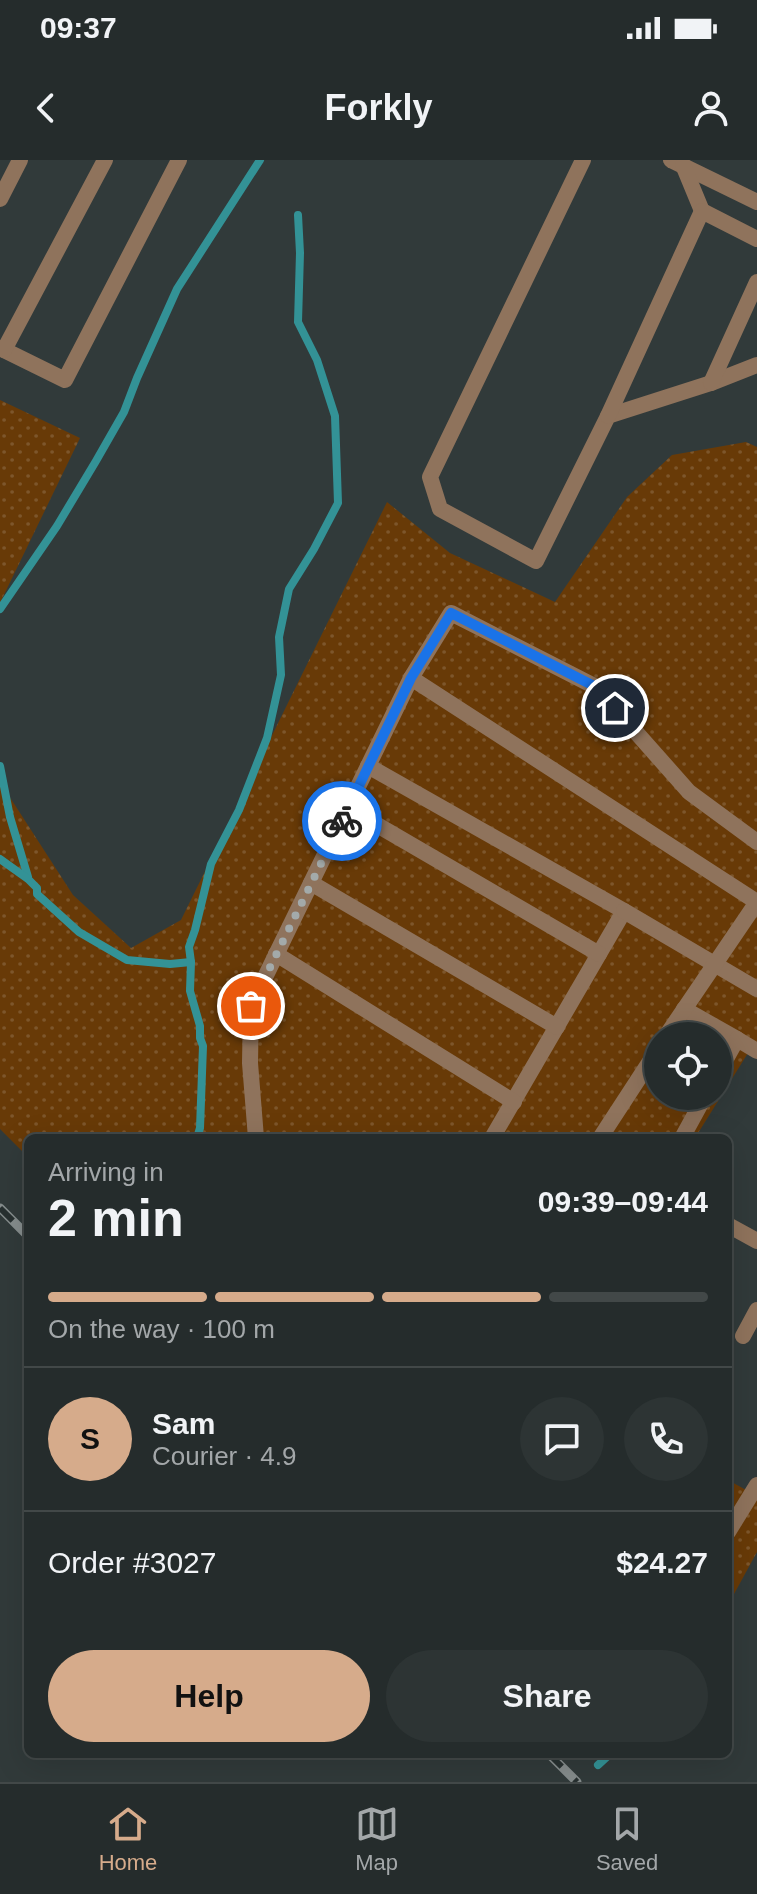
<!DOCTYPE html>
<html lang="en">
<head>
<meta charset="utf-8">
<style>
	:root { --surface:#252c2c; --page:#2d3434; --text:#f1f3f6; --muted:#a3a7a9; --line:#424848; --accent:#d6ab8b }
	body { margin:0; font-family:Arial,sans-serif; background:var(--page); color:var(--text); height:100vh; display:flex; flex-direction:column; font-size:30px; white-space:nowrap }
	* { box-sizing:border-box; margin:0 }
	p { font-size:26px; color:var(--muted) }
	.icon { flex:none; width:44px; height:44px; fill:none; stroke:currentColor; stroke-width:2; stroke-linecap:round; stroke-linejoin:round }
	.map { position:relative; flex:1; overflow:hidden }
	.drawer { position:absolute; left:24px; top:974px; width:708px; height:624px; display:flex; flex-direction:column; background:var(--surface); border-radius:12px; box-shadow:0 8px 32px #0002,0 0 0 2px var(--line) }
	.drawer>* { flex:none }
	.buttons { position:absolute; left:644px; top:862px; display:grid; gap:16px }
	.buttons a { display:grid; place-items:center; width:88px; height:88px; border-radius:50%; background:var(--surface); box-shadow:0 8px 32px #0002,0 0 0 2px var(--line); font-size:40px }
	.pin { position:absolute; display:grid; place-items:center; width:68px; height:68px; color:#fff; margin:-34px; border:4px solid #fff; border-radius:50%; box-shadow:0 2px 8px #0007 }
	.courier { position:absolute; display:grid; place-items:center; width:80px; height:80px; margin:-40px; border:6px solid #1a73e8; border-radius:50%; background:#fff; color:#222; box-shadow:0 2px 10px #0007 }
	.headline em { font-style:normal; font-weight:700 }
	.headline div { display:flex; flex-direction:column-reverse }
	.headline { display:flex; align-items:center; justify-content:space-between; height:136px; padding:0 24px }
	h1 { font-size:52px; font-weight:700; line-height:60px }
	.bar { display:grid; grid-template-columns:repeat(4,1fr); gap:12px 8px; align-content:center; height:96px; padding:0 24px }
	.bar i { height:10px; border-radius:6px; background:var(--line) }
	.bar .selected { background:var(--accent) }
	.bar p { grid-column:span 4 }
	.line { display:flex; align-items:center; gap:20px; padding:0 24px; border-top:2px solid var(--line) }
	.line div { flex:1 }
	.round { display:grid; place-items:center; flex:none; width:84px; height:84px; border-radius:42px; background:var(--page) }
	.action { display:flex; gap:16px; margin-top:auto; padding:16px 24px }
	.action a { flex:1; height:92px; border-radius:48px; background:var(--accent); color:#111; font-size:32px; font-weight:700; line-height:92px; text-align:center }
	.action a+a { background:var(--page); color:var(--text) }
	.status { display:flex; justify-content:space-between; align-items:center; height:56px; padding:0 40px; background:var(--surface); direction:ltr }
	.status svg { height:22px; fill:currentColor }
	header { display:flex; justify-content:space-between; align-items:center; height:104px; padding:0 24px; background:var(--surface); font-size:36px; font-weight:700 }
	.tab-bar { display:flex; justify-content:space-around; align-items:center; height:112px; border-top:2px solid var(--line); background:var(--surface); font-size:22px; color:var(--muted) }
	.tab-bar a { display:grid; justify-items:center; gap:4px }
	.tab-bar .selected { color:var(--accent) }
	.map>svg:first-child { display:block }
	.grass { fill:url(#grass-dots); fill-rule:evenodd }
	.lines { fill:none; stroke-linecap:round; stroke-linejoin:round }
	.stream { stroke:#339296; stroke-width:8 }
	.service { stroke:#8f735c; stroke-width:16 }
	.rail-casing { stroke:#858c8c; stroke-width:9 }
	.rail { stroke:#273030; stroke-width:6; stroke-dasharray:18; stroke-linecap:butt }
	.done { stroke:#a3aaaa; stroke-width:8; stroke-dasharray:0 14.4 }
	.route { stroke:#1a73e8; stroke-width:10 }
</style>
</head>
<body>
<div class="status"><b>09:37</b><svg viewBox="0 0 49 12"><path d="M0 12V9h3v3zM5 12V6h3v6zM10 12V3h3v9zM15 12V0h3v12zM26 1h20v11H26zM47 4h2v5h-2z"/></svg></div>
<header><svg class="icon" aria-label="back" viewBox="0 0 24 24"><path d="M15 5l-7 7 7 7"/></svg>Forkly<svg class="icon" aria-label="person" viewBox="0 0 24 24"><circle cx="12" cy="8" r="4"/><path d="M4 21q1-7 8-7t8 7"/></svg></header>
<div class="map">
<svg width="757" height="1622" viewBox="0 0 757 1622">
	<defs>
		<pattern id="grass-dots" width="8" height="8" patternUnits="userSpaceOnUse" patternTransform="scale(2)"><rect width="8" height="8" fill="#683a07"/><path d="M2 2h.1M6 6h.1" fill="none" stroke="#7d562b" stroke-width="1.8" stroke-linecap="round"/></pattern>
	</defs>
	<rect width="100%" height="100%" fill="#313a3a"/>
	<!-- grass -->
	<g class="grass">
		<path d="M0 240 80 278 0 443Z"/>
		<path d="M746 282 757 287V898L748 893 695 978H28V997L0 969V622L73 735 131 788 181 760 387 342 450 393 555 442 627 337 672 295ZM658 876H718V936H658Z"/>
		<path d="M728 1320 757 1336V1392L728 1445Z"/>
	</g>
	<g class="lines">
		<!-- stream -->
		<g class="stream">
			<path d="M0 449 57 366 96 301 124 252 137 218 177 129 260 0"/>
			<path d="M0 606 10 657 28 717"/>
			<path d="M0 699 28 719 37 728V734L79 772 127 800 170 804 191 802"/>
			<path d="M197 978 200 968 203 886 200 878V866L190 831 191 802 189 787 195 770 211 704 239 650 267 578 281 515 279 477 289 429 314 389 338 343 335 256 317 200 298 162 300 93 298 55"/>
			<path d="M598 1605 610 1594"/>
		</g>
		<!-- service -->
		<g class="service">
			<path d="M583 0 430 317 440 349 536 401 608 256 711 223 757 205"/>
			<path d="M671 0 757 42"/>
			<path d="M683 5 702 51"/>
			<path d="M0 39 20 0"/>
			<path d="M0 188 65 220 179 0"/>
			<path d="M4 190 105 0"/>
			<path d="M711 223 757 122"/>
			<path d="M608 256 702 51 757 79"/>
			<path d="M411 518 451 453 596 527 689 632 757 682"/>
			<path d="M368 606 624 751 492 978"/>
			<path d="M348 648 599 794"/>
			<path d="M311 723 557 867"/>
			<path d="M624 751 757 829"/>
			<path d="M276 794 514 942"/>
			<path d="M684 849 737 879 718 913"/>
			<path d="M666 876 757 742"/>
			<path d="M737 879 757 891"/>
			<path d="M256 978 250 903 251 846 411 518 757 742"/>
			<path d="M600 978 658 889"/>
			<path d="M682 978 705 936"/>
			<path d="M728 1065 757 1081"/>
			<path d="M743 1176 757 1150"/>
			<path d="M728 1372 757 1325"/>
		</g>
		<!-- rail casing -->
		<g class="rail-casing">
			<g id="rail">
				<path d="M0 1048 28 1076"/>
				<path d="M549 1594 577 1622"/>
			</g>
		</g>
		<!-- rail -->
		<use href="#rail" class="rail"/>
	</g>
	<g class="lines">
		<!-- done -->
		<path class="done" d="M251 846 342 661"/>
		<!-- route -->
		<path class="route" d="M342 661 411 518 451 453 596 527 615 548"/>
	</g>
</svg>
<div class="buttons">
<a><svg class="icon" aria-label="locate" viewBox="0 0 24 24"><circle cx="12" cy="12" r="6"/><path d="M12 2v4M12 18v4M2 12h4M18 12h4"/></svg></a>
</div>
<div class="pin" style="left:251px;top:846px;background:#ea580c"><svg class="icon" aria-label="bag" viewBox="0 0 24 24"><path d="M5 8h14l-1 12H6zM9 8a3 3 0 0 1 6 0"/></svg></div>
<div class="pin" style="left:615px;top:548px;background:#1f2937"><svg class="icon" aria-label="home" viewBox="0 0 24 24"><path d="M3 11l9-7 9 7M6 9v11h12V9"/></svg></div>
<div class="courier" style="left:342px;top:661px"><svg class="icon" aria-label="bike" viewBox="0 0 24 24"><circle cx="6" cy="16" r="4"/><circle cx="18" cy="16" r="4"/><path d="M6 16l4-8h5l3 8M10 8l3 8H6M13 5h3"/></svg></div>
<section class="drawer">
<div class="headline"><div><h1>2 min</h1><p>Arriving in</p></div><em>09:39–09:44</em></div>
<div class="bar"><i class="selected"></i><i class="selected"></i><i class="selected"></i><i></i><p>On the way · 100 m</p></div>
<div class="line" style="height:144px"><b class="round" style="background:var(--accent);color:#111">S</b><div><b>Sam</b><p>Courier · 4.9</p></div><a class="round"><svg class="icon" aria-label="chat" viewBox="0 0 24 24"><path d="M4 5h16v11H9l-5 4z"/></svg></a><a class="round"><svg class="icon" aria-label="phone" viewBox="0 0 24 24"><path d="M5 4h4l2 5-3 2q2 4 5 5l2-3 5 2v4C11 20 4 13 5 4z"/></svg></a></div>
<div class="line" style="height:104px"><div>Order #3027</div><b>$24.27</b></div>
<div class="action"><a>Help</a><a>Share</a></div>
</section>
</div>
<nav class="tab-bar">
<a class="selected"><svg class="icon" aria-label="home" viewBox="0 0 24 24"><path d="M3 11l9-7 9 7M6 9v11h12V9"/></svg>Home</a>
<a><svg class="icon" aria-label="map" viewBox="0 0 24 24"><path d="M3 6l6-2 6 2 6-2v14l-6 2-6-2-6 2zM9 4v14M15 6v14"/></svg>Map</a>
<a><svg class="icon" aria-label="saved" viewBox="0 0 24 24"><path d="M7 4h10v16l-5-4-5 4z"/></svg>Saved</a>
</nav>
</body>
</html>
